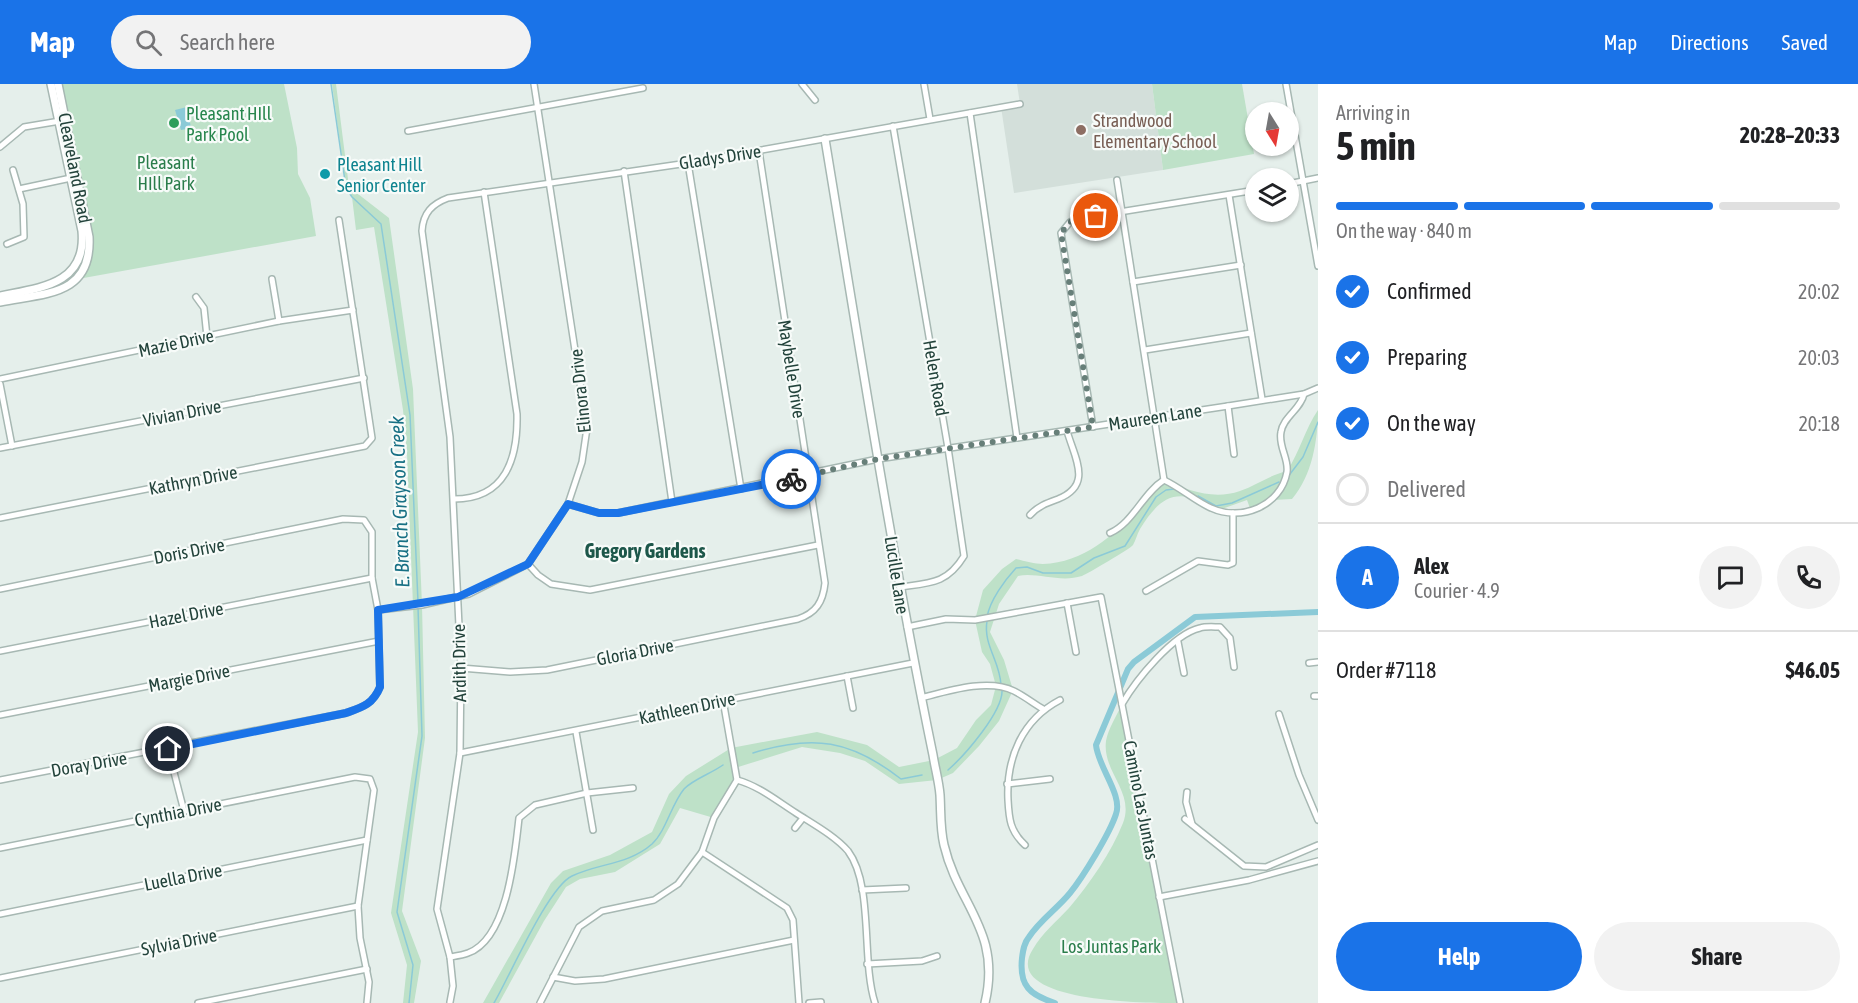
<!DOCTYPE html>
<html lang="en">
<head>
<meta charset="utf-8">
<style>
	:root { --surface:#fff; --page:#f2f2f2; --text:#202124; --muted:#757577; --line:#e0e0e0; --accent:#1a73e8 }
	body { margin:0; font-family:"Asap Condensed",sans-serif; background:var(--page); color:var(--text); height:100vh; display:flex; flex-direction:column; font-size:22px; white-space:nowrap }
	* { box-sizing:border-box; margin:0 }
	p { font-size:20px; color:var(--muted) }
	.icon { flex:none; width:33px; height:33px; fill:none; stroke:currentColor; stroke-width:2; stroke-linecap:round; stroke-linejoin:round }
	.map { position:relative; flex:1; overflow:hidden }
	.drawer { display:flex; flex-direction:column; background:var(--surface); width:540px }
	.drawer>* { flex:none }
	.needle { width:39px; rotate:169deg }
	.tools { position:absolute; left:1245px; top:18px; display:grid; gap:12px }
	.tools a { display:grid; place-items:center; width:54px; height:54px; border-radius:50%; background:var(--surface); box-shadow:0 2px 4px #0004; font-size:30px }
	.pin { position:absolute; display:grid; place-items:center; width:51px; height:51px; color:#fff; margin:-26px; border:3px solid #fff; border-radius:50%; box-shadow:0 2px 6px #0007 }
	.courier { position:absolute; display:grid; place-items:center; width:60px; height:60px; margin:-30px; border:4px solid #1a73e8; border-radius:50%; background:#fff; color:#222; box-shadow:0 2px 8px #0007 }
	.summary em { font-style:normal; font-weight:700 }
	.summary div { display:flex; flex-direction:column-reverse }
	.summary { display:flex; align-items:center; justify-content:space-between; height:102px; padding:0 18px }
	h1 { font-size:39px; font-weight:700; line-height:45px }
	.bar { display:grid; grid-template-columns:repeat(4,1fr); gap:9px 6px; align-content:center; height:72px; padding:0 18px }
	.bar i { height:8px; border-radius:4px; background:var(--line) }
	.bar .current { background:var(--accent) }
	.bar p { grid-column:span 4 }
	.line { display:flex; align-items:center; gap:15px; padding:0 18px; border-top:2px solid var(--line) }
	.line div { flex:1 }
	.round { display:grid; place-items:center; flex:none; width:63px; height:63px; border-radius:32px; background:var(--page) }
	ol { padding:0 18px; list-style:none }
	li { display:flex; align-items:center; gap:18px; height:66px }
	li p { margin-inline-start:auto }
	li .icon { padding:6px; border-radius:50%; background:var(--accent); color:#fff; stroke-width:4 }
	li:last-child { color:var(--muted) }
	li i { width:33px; height:33px; border:3px solid var(--line); border-radius:50% }
	.button { display:flex; gap:12px; margin-top:auto; padding:12px 18px }
	.button a { flex:1; height:69px; border-radius:36px; background:var(--accent); color:#fff; font-size:24px; font-weight:700; line-height:69px; text-align:center }
	.button a+a { background:var(--page); color:var(--text) }
	header { display:flex; align-items:center; gap:36px; box-sizing:border-box; height:84px; padding:0 30px; background:var(--accent); color:#fff }
	header strong { font-size:28px }
	nav { display:flex; gap:33px; margin-inline-start:auto; font-size:21px }
	.search { width:420px; height:54px; background:var(--page); display:flex; align-items:center; gap:15px; box-sizing:border-box; padding:0 21px; border-radius:33px; color:var(--muted); font-size:22px }
	main { display:flex; flex:1; min-height:0 }
	.map>svg:first-child { display:block }
	.built { fill:#d3dfda }
	.green { fill:#bee1c8 }
	.water { fill:#8bcad7 }
	.lines { fill:none; stroke-linecap:round; stroke-linejoin:round }
	.stream { stroke:#8bcad7; stroke-width:1.5 }
	.canal { stroke:#8bcad7; stroke-width:6 }
	.minor-casing { stroke:#a7b8b3; stroke-width:8 }
	.tertiary-casing { stroke:#a7b8b3; stroke-width:10 }
	.minor { stroke:#fff; stroke-width:5 }
	.tertiary { stroke:#fff; stroke-width:7 }
	.done { stroke:#677f79; stroke-width:6; stroke-dasharray:0 10.8 }
	.route { stroke:#1a73e8; stroke-width:8 }
	.leisure-dot { fill:#2e9e5b; stroke:#f7fbf9; stroke-width:2 }
	.education-dot { fill:#8d6e63; stroke:#f7fbf9; stroke-width:2 }
	.culture-dot { fill:#0f9aa8; stroke:#f7fbf9; stroke-width:2 }
	.labels { text-anchor:middle; dominant-baseline:central; stroke-width:4.5; stroke-linejoin:round; paint-order:stroke }
	.leisure-label { font-size:18px; fill:#27864d; stroke:#f7fbf9; text-anchor:start }
	.education-label { font-size:18px; fill:#785e54; stroke:#f7fbf9; text-anchor:start }
	.street-label { font-size:18px; fill:#23433b; stroke:#f7fbf9 }
	.park-label { font-size:18px; fill:#2a7d4b; stroke:#f7fbf9 }
	.culture-label { font-size:18px; fill:#0d838f; stroke:#f7fbf9; text-anchor:start }
	.water-label { font-size:20px; font-style:italic; fill:#187084; stroke:#f7fbf9 }
	.neighbourhood-label { font-size:20px; font-weight:bold; fill:#1d574a; stroke:#f7fbf9 }
</style>
</head>
<body>
<header>
<strong>Map</strong>
<div class="search"><svg class="icon" aria-label="search" viewBox="0 0 24 24"><circle cx="10" cy="10" r="6"/><path d="M15 15l6 6"/></svg>Search here</div>
<nav><a>Map</a><a>Directions</a><a>Saved</a></nav>
</header>
<main>
<div class="map">
<svg width="1318" height="919" viewBox="0 0 1318 919">
	<rect width="100%" height="100%" fill="#e5efeb"/>
	<!-- built -->
	<path class="built" d="M1017 0H1152L1163 86 1014 109 1001 23 1020 20Z"/>
	<!-- green -->
	<g class="green">
		<path d="M58 0H284L297 64 298 90 310 114 316 152 78 195 89 168Z"/>
		<path d="M332 0H336L349 103 389 134 413 305 422 521 425 654 402 827 421 877 414 919H403L407 881 391 829 418 648 407 370 403 326 374 143 356 146 352 113 346 104Z"/>
		<path d="M1152 0H1242L1254 70 1163 86Z"/>
		<path d="M1318 326C1318 356 1312 392 1292 415L1273 416 1251 427 1247 416 1219 426C1181 405 1164 406 1140 445 1137 450 1136 456 1133 461 1130 465 1087 490 1082 492 1060 499 1037 488 1018 492L999 520 990 548 1004 576 1013 606 999 637 979 662 953 689 937 696 899 700 865 677 840 669 802 663 735 684 737 696 714 734 680 724 660 760 615 788 580 795 566 803 544 837 499 919H483L551 799 563 787 610 771 652 748 669 710 686 692 731 664 817 648 867 661 899 683 934 676 957 664 976 636 991 621 996 602 990 580 982 568 975 536 983 506 1002 485 1016 475C1025 477 1035 480 1043 480 1097 478 1131 432 1164 396 1189 407 1214 416 1240 407 1257 401 1270 391 1287 387 1300 367 1305 345 1318 326Z"/>
		<path d="M1122 620 1181 919C1150 919 998 919 1033 865 1042 849 1057 837 1069 824 1090 799 1111 769 1123 739 1135 708 1102 688 1106 657 1108 645 1117 631 1122 620Z"/>
	</g>
	<!-- water -->
	<path class="water" d="M187 23 191 44 181 46 175 26Z"/>
	<g class="lines">
		<!-- stream -->
		<g class="stream">
			<path d="M331 0 346 104 352 113 381 140 410 331 418 518"/>
			<path d="M1287 394 1303 373 1318 338"/>
			<path d="M1198 412 1216 422 1232 419 1279 398"/>
			<path d="M987 533C990 516 1005 496 1016 484L1027 483 1043 489H1071L1094 474 1125 462 1156 413 1166 406 1174 405"/>
			<path d="M987 537C983 561 1000 577 1001 601"/>
			<path d="M753 669C813 650 851 656 901 695L922 691"/>
			<path d="M948 686C964 672 1004 627 1002 605"/>
			<path d="M409 919 413 881 397 828 422 652 418 523"/>
			<path d="M494 919C510 892 548 803 572 792 599 779 628 781 652 760 666 747 671 721 684 705 692 696 712 689 723 681"/>
		</g>
		<!-- canal -->
		<path class="canal" d="M1055 919C1030 911 1019 902 1022 874 1023 866 1024 859 1029 853 1040 836 1057 825 1070 809 1083 793 1110 749 1116 730 1123 711 1098 683 1096 661L1128 585 1134 578 1195 533 1318 528"/>
		<!-- minor casing -->
		<g class="minor-casing">
			<g id="minor">
				<path d="M802 0 815 16"/>
				<path d="M924 0 930 35"/>
				<path d="M1286 0 1318 182"/>
				<path d="M970 29 1017 354"/>
				<path d="M893 42 948 364 964 472C947 500 930 499 900 503"/>
				<path d="M408 47 643 4"/>
				<path d="M0 63 24 43 60 37"/>
				<path d="M688 79 741 405"/>
				<path d="M624 87 672 418"/>
				<path d="M1117 96 1164 396"/>
				<path d="M1288 100 1318 94"/>
				<path d="M19 105 71 94"/>
				<path d="M1229 111 1262 315"/>
				<path d="M7 160 24 153 23 120 13 86"/>
				<path d="M272 195 279 237"/>
				<path d="M1133 198 1241 181"/>
				<path d="M196 213 204 224 207 253"/>
				<path d="M1145 266 1251 249"/>
				<path d="M0 295 279 237 353 226"/>
				<path d="M0 300 12 362"/>
				<path d="M1228 322 1234 370"/>
				<path d="M1093 343 1061 149 1070 138 1076 135 1256 106"/>
				<path d="M0 364 364 294"/>
				<path d="M454 415C506 415 518 374 517 330L484 108"/>
				<path d="M568 420 599 429H618L878 375 1228 322 1304 310 1318 304"/>
				<path d="M1030 431C1038 422 1047 419 1058 415 1093 401 1075 375 1067 347"/>
				<path d="M0 434 365 362 372 354 339 136"/>
				<path d="M1110 449C1133 439 1143 409 1164 396 1181 404 1195 417 1211 424 1241 438 1281 422 1287 388 1289 375 1278 362 1281 348 1283 333 1301 325 1304 310"/>
				<path d="M528 480 538 491 551 500 590 506 818 461"/>
				<path d="M0 505 343 435 364 436 372 448V494L378 526 380 603C373 620 363 623 346 629L0 696"/>
				<path d="M1146 507 1198 477 1228 481 1233 479V429"/>
				<path d="M1067 519 1076 568"/>
				<path d="M378 526 422 521 469 510 528 480 568 420 582 378 587 344 534 0"/>
				<path d="M907 543 946 535 975 536 1101 513 1180 918"/>
				<path d="M1178 558 1184 589"/>
				<path d="M0 567 372 494"/>
				<path d="M1309 579 1318 578"/>
				<path d="M461 584 510 588 547 586 798 535C816 529 823 518 825 499L759 67"/>
				<path d="M847 592 853 624"/>
				<path d="M1314 612H1318"/>
				<path d="M921 614C948 607 988 594 1014 607 1024 612 1033 619 1043 625"/>
				<path d="M1122 620C1136 596 1173 550 1200 544 1206 542 1214 543 1220 543L1230 554 1234 583"/>
				<path d="M1279 630 1299 691 1318 736"/>
				<path d="M0 631 379 557"/>
				<path d="M576 648 593 746"/>
				<path d="M168 665 184 727"/>
				<path d="M460 669 913 579"/>
				<path d="M737 696C759 702 777 717 796 729 813 740 835 752 848 767 874 802 861 876 875 919"/>
				<path d="M1007 700 1050 695"/>
				<path d="M1187 708 1186 718 1192 740"/>
				<path d="M1185 735 1244 782 1266 783 1318 761"/>
				<path d="M795 744 803 734"/>
				<path d="M1025 761C1010 747 1009 735 1008 716 1006 674 1022 636 1060 616"/>
				<path d="M0 764 355 693 370 695 374 706 358 822 360 854 369 898 367 919"/>
				<path d="M702 768 787 824 793 836 799 919"/>
				<path d="M862 806 906 804"/>
				<path d="M1159 813 1249 796 1318 777"/>
				<path d="M0 830 367 756"/>
				<path d="M450 873C456 872 463 871 468 869 508 855 515 769 519 734L535 721 587 709 633 704"/>
				<path d="M867 880 922 877 937 872"/>
				<path d="M553 893 575 897 604 895 794 856"/>
				<path d="M0 894 358 822"/>
				<path d="M450 918 453 902 450 873 437 825 460 669 461 584 450 353 422 147C423 129 432 120 448 114L688 79 1020 20"/>
				<path d="M198 919 367 885"/>
				<path d="M540 919 579 843 602 827 654 816 678 800 702 768 714 734 737 696 723 616"/>
				<path d="M809 919 821 918"/>
			</g>
		</g>
		<!-- tertiary casing -->
		<g class="tertiary-casing">
			<g id="tertiary">
				<path d="M825 55C859 261 891 467 933 671 935 684 939 698 940 711 941 728 940 744 944 761 958 821 1002 847 985 919"/>
				<path d="M0 212C39 204 87 201 82 147L51 0"/>
				<path d="M0 218C45 209 92 212 89 153L58 0"/>
			</g>
		</g>
		<!-- minor -->
		<use href="#minor" class="minor"/>
		<!-- tertiary -->
		<use href="#tertiary" class="tertiary"/>
	</g>
	<g class="lines">
		<!-- done -->
		<path class="done" d="M791 395 878 375 1093 343 1061 149 1070 138 1096 132"/>
		<!-- route -->
		<path class="route" d="M168 665 346 629C363 623 373 620 380 603L378 526 458 513 528 480 568 420 599 429H618L791 395"/>
	</g>
	<!-- markers -->
	<circle class="leisure-dot" cx="174" cy="39" r="6"/>
	<circle class="education-dot" cx="1081" cy="46" r="6"/>
	<circle class="culture-dot" cx="325" cy="90" r="6"/>
	<g class="labels">
		<!-- leisure labels -->
		<g class="leisure-label">
			<text x="186" y="29">Pleasant HIll<tspan x="186" dy="21">Park Pool</tspan></text>
		</g>
		<!-- education labels -->
		<g class="education-label">
			<text x="1093" y="36">Strandwood<tspan x="1093" dy="21">Elementary School</tspan></text>
		</g>
		<!-- street labels -->
		<g class="street-label">
			<text transform="translate(720 73) rotate(-9)">Gladys Drive</text>
			<text transform="translate(75 84) rotate(79)">Cleaveland Road</text>
			<text transform="translate(176 259) rotate(-12)">Mazie Drive</text>
			<text transform="translate(792 285) rotate(81)">Maybelle Drive</text>
			<text transform="translate(936 294) rotate(80)">Helen Road</text>
			<text transform="translate(580 307) rotate(-96)">Elinora Drive</text>
			<text transform="translate(182 329) rotate(-11)">Vivian Drive</text>
			<text transform="translate(1155 333) rotate(-9)">Maureen Lane</text>
			<text transform="translate(193 396) rotate(-11)">Kathryn Drive</text>
			<text transform="translate(189 467) rotate(-11)">Doris Drive</text>
			<text transform="translate(897 491) rotate(81)">Lucille Lane</text>
			<text transform="translate(186 531) rotate(-11)">Hazel Drive</text>
			<text transform="translate(635 568) rotate(-11)">Gloria Drive</text>
			<text transform="translate(459 579) rotate(-91)">Ardith Drive</text>
			<text transform="translate(189 594) rotate(-11)">Margie Drive</text>
			<text transform="translate(687 624) rotate(-12)">Kathleen Drive</text>
			<text transform="translate(89 680) rotate(-10)">Doray Drive</text>
			<text transform="translate(1141 716) rotate(79)">Camino Las Juntas</text>
			<text transform="translate(178 728) rotate(-11)">Cynthia Drive</text>
			<text transform="translate(183 793) rotate(-11)">Luella Drive</text>
			<text transform="translate(179 858) rotate(-11)">Sylvia Drive</text>
		</g>
		<!-- park labels -->
		<g class="park-label">
			<text x="166" y="78">Pleasant<tspan x="166" dy="21">HIll Park</tspan></text>
			<text x="1111" y="862">Los Juntas Park</text>
		</g>
		<!-- culture labels -->
		<g class="culture-label">
			<text x="337" y="80">Pleasant Hill<tspan x="337" dy="21">Senior Center</tspan></text>
		</g>
		<!-- water labels -->
		<g class="water-label">
			<text transform="translate(399 418) rotate(-92)">E. Branch Grayson Creek</text>
		</g>
		<!-- neighbourhood labels -->
		<g class="neighbourhood-label">
			<text x="645" y="466">Gregory Gardens</text>
		</g>
	</g>
</svg>
<div class="tools">
<a><svg class="needle" viewBox="-14 -14 28 28"><path d="M0-13l5 13h-10z" fill="#e53935"/><path d="M0 13l5-13h-10z" fill="#757577"/></svg></a>
<a><svg class="icon" aria-label="layers" viewBox="0 0 24 24"><path d="M12 4l9 5-9 5-9-5zM3 14l9 5 9-5"/></svg></a>
</div>
<div class="pin" style="left:1096px;top:132px;background:#ea580c"><svg class="icon" aria-label="bag" viewBox="0 0 24 24"><path d="M5 8h14l-1 12H6zM9 8a3 3 0 0 1 6 0"/></svg></div>
<div class="pin" style="left:168px;top:665px;background:#1f2937"><svg class="icon" aria-label="home" viewBox="0 0 24 24"><path d="M3 11l9-7 9 7M6 9v11h12V9"/></svg></div>
<div class="courier" style="left:791px;top:395px"><svg class="icon" aria-label="bike" viewBox="0 0 24 24"><circle cx="6" cy="16" r="4"/><circle cx="18" cy="16" r="4"/><path d="M6 16l4-8h5l3 8M10 8l3 8H6M13 5h3"/></svg></div>
</div>
<section class="drawer">
<div class="summary"><div><h1>5 min</h1><p>Arriving in</p></div><em>20:28–20:33</em></div>
<div class="bar"><i class="current"></i><i class="current"></i><i class="current"></i><i></i><p>On the way · 840 m</p></div>
<ol>
<li><svg class="icon" aria-label="check" viewBox="0 0 24 24"><path d="M5 12l5 5 9-10"/></svg>Confirmed<p>20:02</p></li>
<li><svg class="icon" aria-label="check" viewBox="0 0 24 24"><path d="M5 12l5 5 9-10"/></svg>Preparing<p>20:03</p></li>
<li><svg class="icon" aria-label="check" viewBox="0 0 24 24"><path d="M5 12l5 5 9-10"/></svg>On the way<p>20:18</p></li>
<li><i></i>Delivered</li>
</ol>
<div class="line" style="height:108px"><b class="round" style="background:var(--accent);color:#fff">A</b><div><b>Alex</b><p>Courier · 4.9</p></div><a class="round"><svg class="icon" aria-label="chat" viewBox="0 0 24 24"><path d="M4 5h16v11H9l-5 4z"/></svg></a><a class="round"><svg class="icon" aria-label="phone" viewBox="0 0 24 24"><path d="M5 4h4l2 5-3 2q2 4 5 5l2-3 5 2v4C11 20 4 13 5 4z"/></svg></a></div>
<div class="line" style="height:78px"><div>Order #7118</div><b>$46.05</b></div>
<div class="button"><a>Help</a><a>Share</a></div>
</section>
</main>
</body>
</html>
